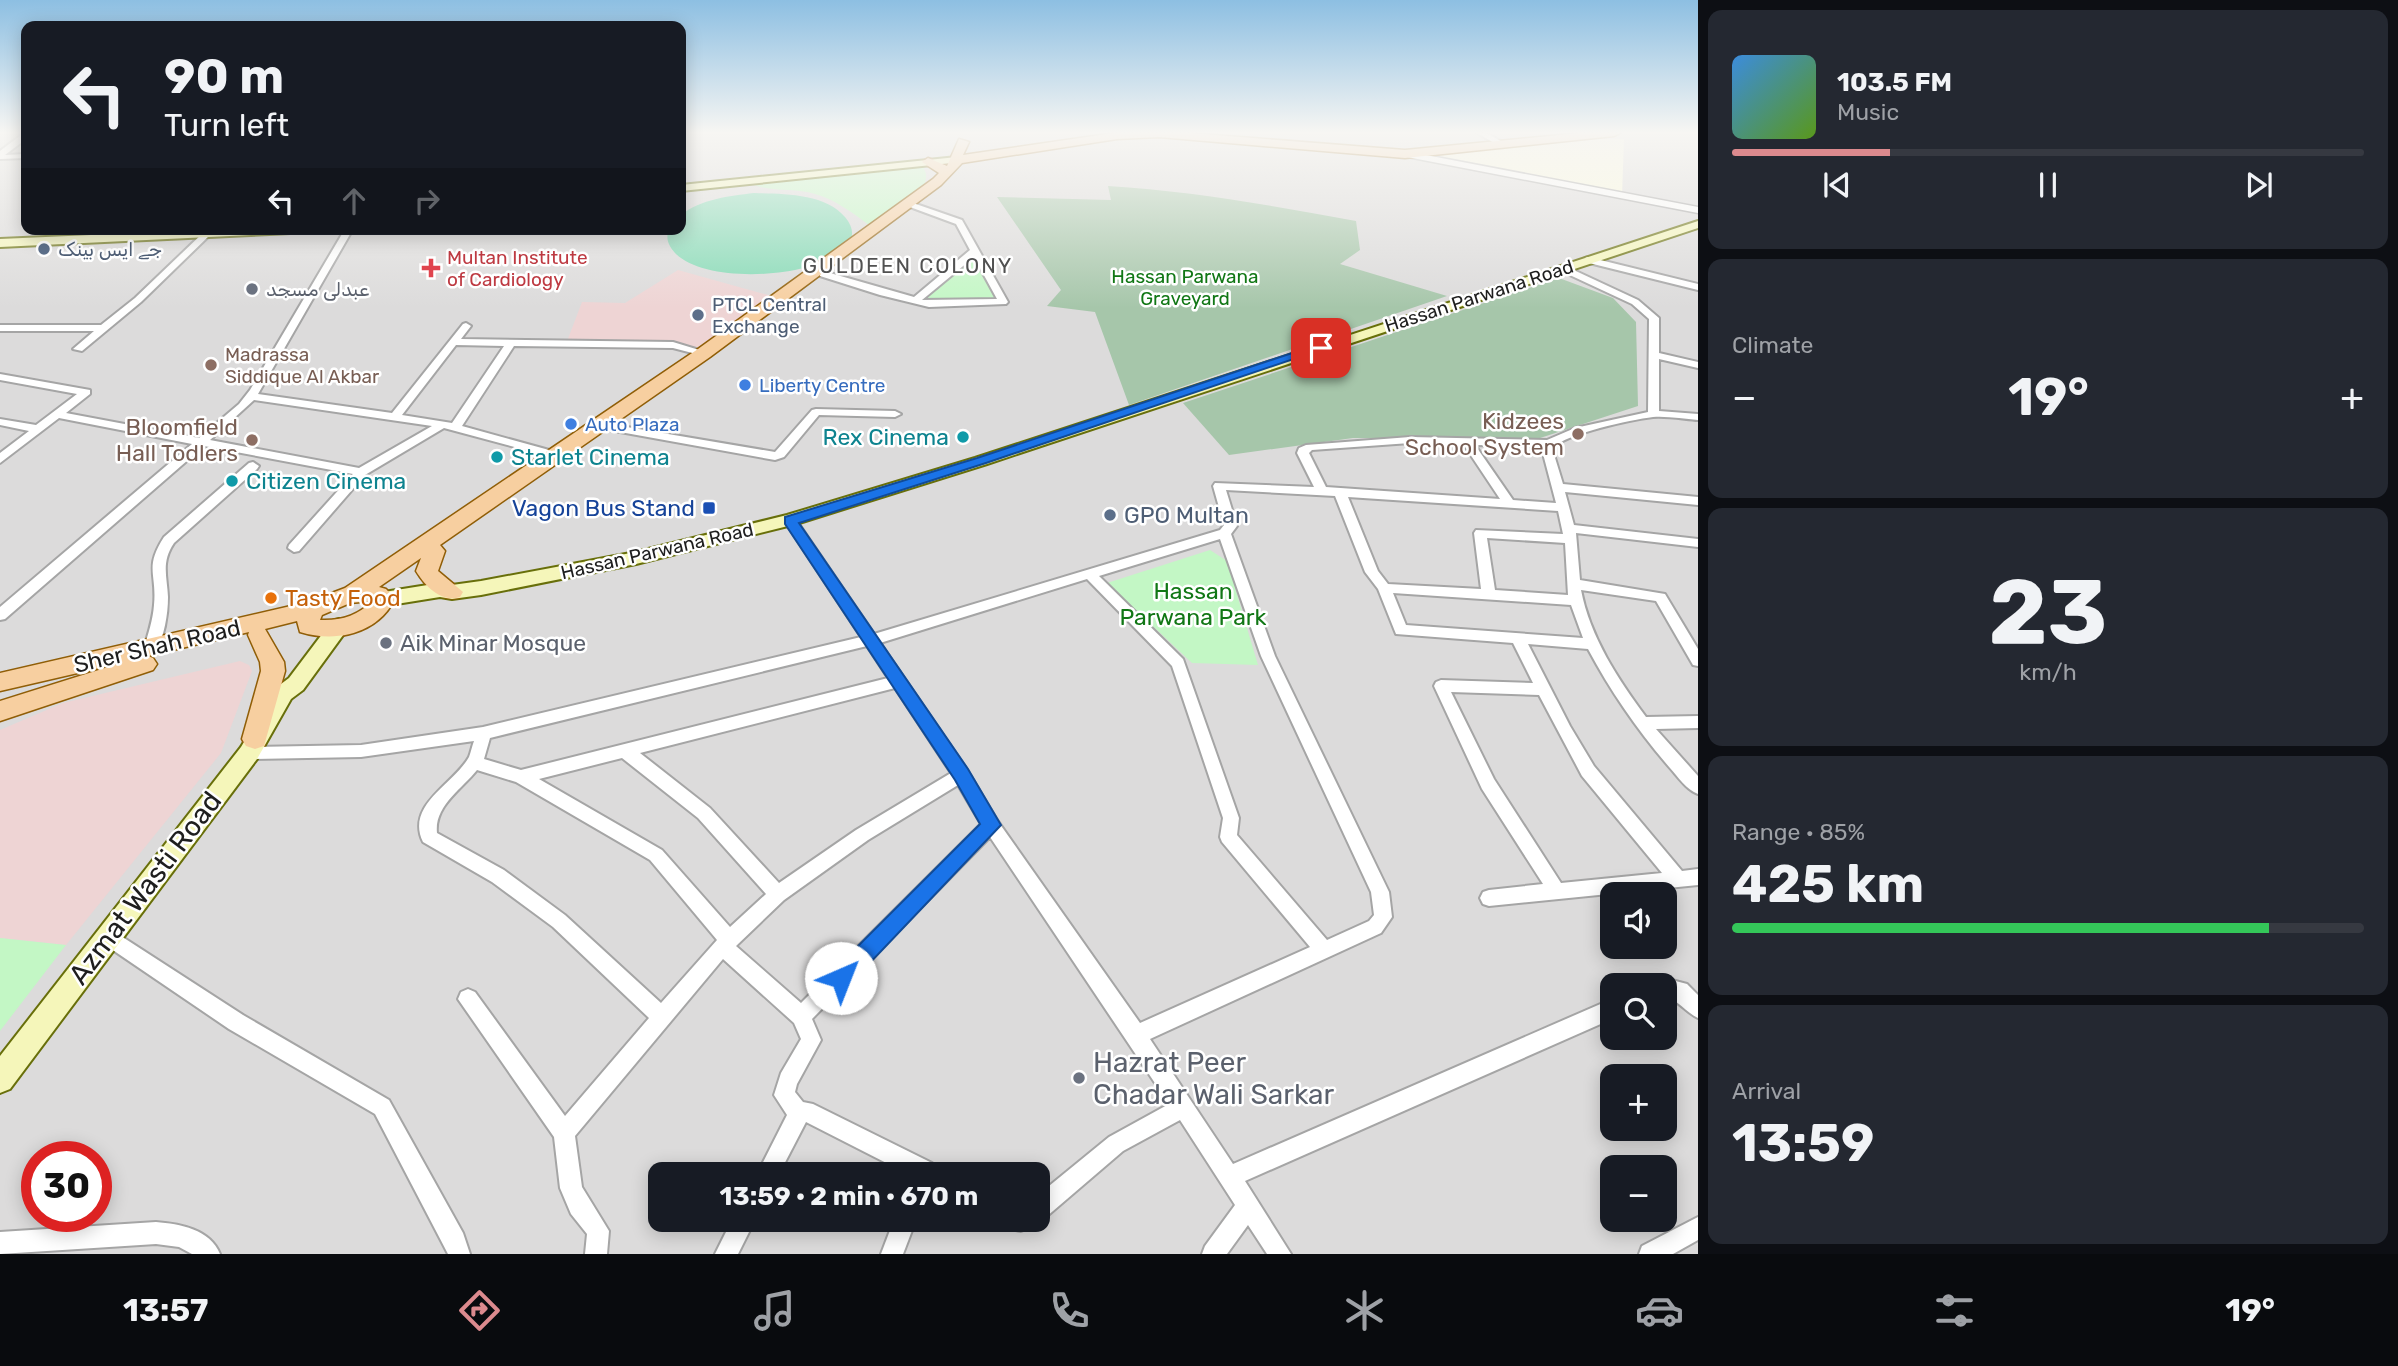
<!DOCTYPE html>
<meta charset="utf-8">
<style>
:root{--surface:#171b24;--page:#242831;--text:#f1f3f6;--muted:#9ea1a6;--line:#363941;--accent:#dc8a8e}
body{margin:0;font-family:Rubik,"Noto Naskh Arabic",sans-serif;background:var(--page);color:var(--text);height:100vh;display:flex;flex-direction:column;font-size:26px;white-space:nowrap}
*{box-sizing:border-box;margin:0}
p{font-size:23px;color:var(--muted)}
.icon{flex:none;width:38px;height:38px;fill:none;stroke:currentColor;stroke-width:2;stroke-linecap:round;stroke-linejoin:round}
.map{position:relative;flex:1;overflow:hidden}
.drawer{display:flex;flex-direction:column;gap:10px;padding:10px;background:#0d0f14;width:700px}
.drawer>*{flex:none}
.banner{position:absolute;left:21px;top:21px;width:665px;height:214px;border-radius:14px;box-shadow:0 4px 18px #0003;background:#171b24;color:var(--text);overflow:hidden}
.controls{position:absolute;left:1600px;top:882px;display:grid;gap:14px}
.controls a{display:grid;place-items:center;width:77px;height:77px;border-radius:14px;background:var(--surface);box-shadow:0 4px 18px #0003;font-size:35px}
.speed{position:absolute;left:21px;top:1141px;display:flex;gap:14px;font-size:35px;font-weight:700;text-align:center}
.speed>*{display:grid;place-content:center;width:91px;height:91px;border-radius:50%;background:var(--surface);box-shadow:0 4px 18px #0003;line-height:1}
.speed .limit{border:10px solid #d22;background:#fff;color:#111}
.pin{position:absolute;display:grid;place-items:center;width:60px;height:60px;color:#fff;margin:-30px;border-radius:14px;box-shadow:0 4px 10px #0006}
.me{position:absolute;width:77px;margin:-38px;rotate:44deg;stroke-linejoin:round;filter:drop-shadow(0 0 5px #0008)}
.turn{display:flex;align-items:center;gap:24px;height:147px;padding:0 28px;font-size:32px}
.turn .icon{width:91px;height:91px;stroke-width:2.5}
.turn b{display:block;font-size:49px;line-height:60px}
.lanes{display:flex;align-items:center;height:66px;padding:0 28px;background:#0003;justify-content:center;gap:35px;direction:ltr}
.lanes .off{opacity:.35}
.big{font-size:52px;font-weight:700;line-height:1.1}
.drawer .tile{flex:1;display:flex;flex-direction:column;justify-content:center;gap:10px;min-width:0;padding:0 24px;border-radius:14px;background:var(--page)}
.drawer .dial{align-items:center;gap:0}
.dial b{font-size:91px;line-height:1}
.song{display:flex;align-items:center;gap:21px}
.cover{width:84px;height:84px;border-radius:10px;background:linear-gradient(135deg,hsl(210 70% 55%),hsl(90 70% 35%))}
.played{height:7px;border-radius:4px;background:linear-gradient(90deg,var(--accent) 25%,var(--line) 25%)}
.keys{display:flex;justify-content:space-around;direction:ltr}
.heat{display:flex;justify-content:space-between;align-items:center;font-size:38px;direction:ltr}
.charge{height:10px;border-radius:5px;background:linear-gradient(90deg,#34c759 85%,var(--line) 0)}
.trip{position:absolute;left:648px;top:1162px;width:402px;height:70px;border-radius:14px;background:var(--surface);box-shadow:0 4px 18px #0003;font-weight:700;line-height:70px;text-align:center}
.dock{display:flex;height:112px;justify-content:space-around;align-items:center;background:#090b0e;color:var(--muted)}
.dock .icon{width:49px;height:49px}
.dock .current{color:var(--accent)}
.dock b{font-size:32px;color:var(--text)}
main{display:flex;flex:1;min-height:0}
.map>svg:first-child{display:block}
</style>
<main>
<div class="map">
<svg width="1698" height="1254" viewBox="0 0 1698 1254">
<rect width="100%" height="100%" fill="#eeebe4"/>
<path fill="#dcdbdb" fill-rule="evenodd" d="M0,133H26V229H681V133H1698V1254H0ZM1612,894H1664V947H1612ZM1612,985H1664V1038H1612ZM1612,1076H1664V1129H1612ZM37,1157H96V1216H37ZM1612,1167H1664V1220H1612ZM660,1174H1038V1220H660Z"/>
<g fill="#eed4d4">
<path d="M678,270L786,300L707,354L673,345L566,344L582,302L625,303Z"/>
<path d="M240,661L249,665L252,671L221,753L66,945L0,938V730L63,703Z"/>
</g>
<path fill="#fdfcde" d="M1600,139H1624L1622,196L1420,156Z"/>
<g fill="#a6c6aa">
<path d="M1108,186C1192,191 1274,206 1356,221L1360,250L1340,264L1447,296L1129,405L1095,312L1047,306L1061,290L997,197L1111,200Z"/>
<path d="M1559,278L1613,298L1636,322L1638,406L1537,439L1353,438L1229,455L1183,403Z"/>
</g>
<g fill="#c3f7c5">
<path d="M910,165H921C942,187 893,212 877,223L869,225C853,213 834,199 815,194C795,188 774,192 754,185Z"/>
<path d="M976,250L1003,300L915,301Z"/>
<path d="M1210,550L1227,561L1258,665L1192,663L1107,583Z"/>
<path d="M0,938L66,945L0,1031Z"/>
</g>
<path fill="#86dab6" d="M754,193C782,194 825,193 845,217C889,270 715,295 675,253C669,246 665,239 669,229H681V215C701,199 729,196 754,193Z"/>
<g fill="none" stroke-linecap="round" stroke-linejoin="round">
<g stroke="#a5a5a5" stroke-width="4">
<g id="minor">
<path d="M1477,133H1486L1508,145L1501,147Z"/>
<path d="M21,135H26V139L5,155L26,154V158L0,159V151Z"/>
<path d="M913,203L962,220L1008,302L1006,304L929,307L880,295L820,276V272L823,271L914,297L970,250L956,224L910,207L909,205ZM974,257L997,299L922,300Z"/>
<path d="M345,229H353L258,394L392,413L463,324L466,323L471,326L461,339L673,342L709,353L704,356L673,348L514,346L462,426L560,453V457H552L444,428L365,475L299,551L294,552L288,548L289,545L353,474L204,446L5,619L0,620V607L192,444L59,418L0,463V453L29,431L0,425V419L36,425L77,394L0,380V374L90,390V394L66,413L199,438L239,404L250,390ZM456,345L504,346L452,423L402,415ZM254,400L432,426L359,468L210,440Z"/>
<path d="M204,232L211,234L141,302L82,351L73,349L94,331H0V325H101L135,298Z"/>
<path d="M1588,257L1698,284V290L1585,262V258Z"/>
<path d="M1559,266H1565L1638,300L1659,318V353L1698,362V368L1659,359V411L1698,414V420C1684,419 1668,416 1653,417C1630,420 1568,433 1552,448L1563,484L1698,497V505L1565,492L1574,525L1698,539V547L1576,533L1580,580L1665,594L1698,649V666L1693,665L1656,601L1581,590C1590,637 1618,679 1646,717L1698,716V728L1656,729L1698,776V794C1687,790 1678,777 1670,768C1638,731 1611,692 1588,649L1528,644L1570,726L1594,766L1682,871L1698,869V885L1489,906L1483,904L1480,898L1483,892L1489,890L1543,884L1482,789L1434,686L1436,682L1441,680L1533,683L1513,643L1396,634L1378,589L1365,572L1335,496L1226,490L1237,526L1231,534L1275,656L1389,892L1392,917L1381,933L1150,1039L1233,1164L1612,999V1019L1245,1181L1291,1254H1267L1248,1225L1227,1254H1202L1205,1246L1235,1205L1180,1120L1123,1151L1046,1217L1038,1220H1037L1038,1195L1109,1137L1169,1104L990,837L812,1019L821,1040L797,1084L795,1092L803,1102L813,1104L932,1163L935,1171L933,1174H908L806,1122L779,1174H757L787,1115L774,1095L781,1073L801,1039L794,1023L723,959L575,1136L582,1187L609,1231L607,1254H585L587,1234L571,1214L560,1188L554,1137L458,999L461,992L468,989L475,992L565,1116L649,1018L553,927L492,882L423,842C405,805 454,784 469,757C471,752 472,746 474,741L361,757L249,759L243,758L241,753L243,748L249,747L361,745L483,727L861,637L784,520L790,516L794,517L874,634L1220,530L1224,525L1213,486L1215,483L1314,487L1297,453L1299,448L1306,445L1410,437L1547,440L1575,428L1648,412L1649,319L1632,304L1559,270ZM1410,443L1464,445L1500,499L1326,487L1309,453L1312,450ZM1475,445L1541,446L1556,503L1513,500ZM1348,497L1558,511L1563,534L1476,530L1474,533L1481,589L1388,584L1378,571ZM1487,538L1565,543L1568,595L1495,590ZM1220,539L1261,656L1371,892L1374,915L1369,921L1327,940L1237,835L1239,818L1183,659L1099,576ZM1087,579L1172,666L1223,818L1220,837L1222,842L1310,947L1140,1023L997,820L967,770L880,643ZM1393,593L1571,605L1583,638L1406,625ZM867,646L888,678L521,770L484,759L490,738ZM895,688L951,773L856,830L779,883L710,808L640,753ZM1451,692L1539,695L1582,776L1662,873L1561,883L1494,779ZM622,758L698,818L766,894L730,927L662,850L539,779ZM477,770L516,782L650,860L717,940L661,1003L565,915L504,870L437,833C434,806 462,789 477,770ZM958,785L981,824L801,1003L736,946L784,900L868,840Z"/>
<path d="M816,409L895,411L901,414L895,417L819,415L784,457L775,460L609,430L603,427L609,424L775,452L812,410Z"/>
<path d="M253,462L259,466L257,469L174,543C161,562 167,576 168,597C168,615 164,636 156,652H146L144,648C148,634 153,620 154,605C157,573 144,568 164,537L249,463Z"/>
<path d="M107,927L243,1015L389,1100L463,1233L470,1254H448L375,1114L229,1029L101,942L98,936L101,930Z"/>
<path d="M1664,978L1687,984L1698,995V1018C1685,1012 1679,1000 1664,996V985H1655L1657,980Z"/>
<path d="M1698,1217V1240L1673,1254H1639L1642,1246Z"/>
<path d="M732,1220H755L738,1254H715Z"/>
<path d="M894,1220H916L903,1254H881Z"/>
<path d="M1001,1220H1032L1029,1228L1021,1231L1004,1228Z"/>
<path d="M156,1222C180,1224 210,1229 220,1254H192L179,1247L156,1244L0,1254V1232Z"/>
</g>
</g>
<g stroke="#a5a5a5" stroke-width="3">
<path id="tertiary" d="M1405,151L1698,207V213L1402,156V152Z"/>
</g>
<g stroke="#686f0a" stroke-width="4">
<g id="secondary">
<path d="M957,157L961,158V162L681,191V185Z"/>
<path d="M1698,221V228L987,464L796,524L636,564L481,595L452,599L440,597L384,606L377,604L375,599L377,594L384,592L440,583L452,585L481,581L636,552L787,515L975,458Z"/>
<path d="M227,229H317L311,232L0,247V239Z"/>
<path d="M339,619L346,621L349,626L346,631L303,690L291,699L257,759L10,1089L0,1093V1056L241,747L277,687L289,678L332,621Z"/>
</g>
</g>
<g stroke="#905e07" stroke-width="3">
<path id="primary" d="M1114,133H1189L1405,150L1580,133H1620L1614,136L1405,158L1159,137L1117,139L962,163L941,185L710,357L440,545L445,551L438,571L463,592L460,597C441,603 425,586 416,571L421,558L379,587L386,589L395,599C377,634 336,643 300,632L297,621L265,629L284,662L285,671L264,746L255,749L246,746L242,739L261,671L260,662L248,635L249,632L148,656L153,658L157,664L153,670L0,721V701L121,663L0,691V673L308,602L345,588L698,349L933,179L939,173L922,162L928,158L947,166L959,139L969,142L963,155ZM372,601C358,616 340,621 320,620L322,615L350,603Z"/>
</g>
<use href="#minor" fill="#fff" fill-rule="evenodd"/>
<use href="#tertiary" fill="#fff" fill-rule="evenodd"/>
<use href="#secondary" fill="#f5f6ba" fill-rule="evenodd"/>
<use href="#primary" fill="#f7cfa0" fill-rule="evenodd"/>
</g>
<linearGradient id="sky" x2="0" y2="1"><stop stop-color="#8dbfe2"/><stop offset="0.43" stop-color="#f7f6f3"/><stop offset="1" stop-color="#f7f6f3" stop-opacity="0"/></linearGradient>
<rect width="1698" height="308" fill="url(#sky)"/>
<path fill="#1a73e8" stroke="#114b97" stroke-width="2" d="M1316,345L1326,348L986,463L799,523L968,769L1001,825L848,986L841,989L833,986L830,978L833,971L980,824L955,780L785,524V517L977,458Z"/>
<g fill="#5c6f8a" stroke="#fff" stroke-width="2.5">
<circle cx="44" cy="249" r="7"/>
<circle cx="698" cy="315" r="7"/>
<circle cx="1110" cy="515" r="7"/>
</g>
<path fill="#e0444e" stroke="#fff" stroke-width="2.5" d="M427.5 257.5h7v7h7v7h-7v7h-7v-7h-7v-7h7z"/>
<g fill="#6b7280" stroke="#fff" stroke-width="2.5">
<circle cx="252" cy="289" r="7"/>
<circle cx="386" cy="643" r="7"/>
<circle cx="1079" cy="1078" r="7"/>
</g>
<g fill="#8d6e63" stroke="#fff" stroke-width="2.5">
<circle cx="211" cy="365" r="7"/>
<circle cx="1578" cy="434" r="7"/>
<circle cx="252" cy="440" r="7"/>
</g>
<g fill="#3f7fe0" stroke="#fff" stroke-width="2.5">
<circle cx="745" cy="385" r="7"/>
<circle cx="571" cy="424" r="7"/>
</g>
<g fill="#0f9aa8" stroke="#fff" stroke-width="2.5">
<circle cx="963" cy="437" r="7"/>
<circle cx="497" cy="457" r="7"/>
<circle cx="232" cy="481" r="7"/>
</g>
<rect fill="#1a4fb4" stroke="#fff" stroke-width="2.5" x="702" y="501" width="14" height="14" rx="3.5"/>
<circle fill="#e8710a" stroke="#fff" stroke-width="2.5" cx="271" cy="598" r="7"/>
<g text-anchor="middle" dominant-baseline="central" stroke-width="5" stroke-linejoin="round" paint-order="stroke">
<g font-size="19" fill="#4e5e75" stroke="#fff" text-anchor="start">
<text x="58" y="249">جے ایس بینک</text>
<text x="712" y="304">PTCL Central<tspan x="712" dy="22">Exchange</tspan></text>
</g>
<g font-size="19" fill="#be3a42" stroke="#fff" text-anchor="start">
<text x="447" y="257">Multan Institute<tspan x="447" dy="22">of Cardiology</tspan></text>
</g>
<g font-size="19" fill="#117715" stroke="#fff">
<text x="1185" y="276">Hassan Parwana<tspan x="1185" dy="22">Graveyard</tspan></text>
</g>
<g font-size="19" fill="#5b616d" stroke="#fff" text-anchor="start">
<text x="266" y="289">عبدلی مسجد</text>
</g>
<g font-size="19" fill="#1e1e1e" stroke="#fff">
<text transform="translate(1479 296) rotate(-18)">Hassan Parwana Road</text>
<text transform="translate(657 551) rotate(-13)">Hassan Parwana Road</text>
</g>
<g font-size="19" fill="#785e54" stroke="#fff" text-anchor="start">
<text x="225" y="354">Madrassa<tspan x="225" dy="22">Siddique Al Akbar</tspan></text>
</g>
<g font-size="19" fill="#366cbe" stroke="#fff" text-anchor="start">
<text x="759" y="385">Liberty Centre</text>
<text x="585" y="424">Auto Plaza</text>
</g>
<g font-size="21" letter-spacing="2" fill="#515151" stroke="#fff">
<text x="908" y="265">GULDEEN COLONY</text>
</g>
<g font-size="23" fill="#785e54" stroke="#fff" text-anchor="end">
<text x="1564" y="421">Kidzees<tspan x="1564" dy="26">School System</tspan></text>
<text x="238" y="427">Bloomfield<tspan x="238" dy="26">Hall Todlers</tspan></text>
</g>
<g font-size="23" fill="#0d838f" stroke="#fff" text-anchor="start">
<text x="949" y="437" text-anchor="end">Rex Cinema</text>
<text x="511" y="457">Starlet Cinema</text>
<text x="246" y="481">Citizen Cinema</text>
</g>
<g font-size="23" fill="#164399" stroke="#fff" text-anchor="end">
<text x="695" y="508">Vagon Bus Stand</text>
</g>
<g font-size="23" fill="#4e5e75" stroke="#fff" text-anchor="start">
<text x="1124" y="515">GPO Multan</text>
</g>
<g font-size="23" fill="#117715" stroke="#fff">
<text x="1193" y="591">Hassan<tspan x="1193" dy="26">Parwana Park</tspan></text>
</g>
<g font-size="23" fill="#c56008" stroke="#fff" text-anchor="start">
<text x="285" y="598">Tasty Food</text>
</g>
<g font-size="23" fill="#5b616d" stroke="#fff" text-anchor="start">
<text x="400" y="643">Aik Minar Mosque</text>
</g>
<g font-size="23" fill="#1e1e1e" stroke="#fff">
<text transform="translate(157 646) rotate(-13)">Sher Shah Road</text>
</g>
<g font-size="28" fill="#1e1e1e" stroke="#fff">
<text transform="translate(145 888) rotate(-53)">Azmat Wasti Road</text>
</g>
<g font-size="28" fill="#5b616d" stroke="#fff" text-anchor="start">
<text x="1093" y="1062">Hazrat Peer<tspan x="1093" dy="32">Chadar Wali Sarkar</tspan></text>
</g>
</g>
</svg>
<div class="controls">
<a><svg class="icon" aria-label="sound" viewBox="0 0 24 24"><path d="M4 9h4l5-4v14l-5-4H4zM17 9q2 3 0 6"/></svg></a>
<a><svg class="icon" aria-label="search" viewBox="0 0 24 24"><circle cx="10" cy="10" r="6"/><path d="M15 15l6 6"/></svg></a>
<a>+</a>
<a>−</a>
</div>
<div class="speed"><div class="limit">30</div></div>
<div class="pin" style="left:1321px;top:348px;background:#d93025"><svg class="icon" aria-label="arrive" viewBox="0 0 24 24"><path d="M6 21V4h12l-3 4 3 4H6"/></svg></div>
<svg class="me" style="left:841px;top:978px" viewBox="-20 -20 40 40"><circle r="19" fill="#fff"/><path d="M0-13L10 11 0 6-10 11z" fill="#1a73e8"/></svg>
<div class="trip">13:59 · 2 min · 670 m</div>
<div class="banner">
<div class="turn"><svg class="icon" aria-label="left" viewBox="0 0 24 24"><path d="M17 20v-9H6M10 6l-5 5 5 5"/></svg><div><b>90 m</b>Turn left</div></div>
<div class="lanes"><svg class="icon" aria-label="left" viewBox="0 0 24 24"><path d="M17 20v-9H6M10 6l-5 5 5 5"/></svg><svg class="icon off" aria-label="ahead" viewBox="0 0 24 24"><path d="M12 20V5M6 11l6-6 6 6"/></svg><svg class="icon off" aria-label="right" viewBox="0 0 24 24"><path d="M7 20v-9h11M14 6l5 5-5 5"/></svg></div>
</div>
</div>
<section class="drawer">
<div class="tile">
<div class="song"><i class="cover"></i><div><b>103.5 FM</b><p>Music</p></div></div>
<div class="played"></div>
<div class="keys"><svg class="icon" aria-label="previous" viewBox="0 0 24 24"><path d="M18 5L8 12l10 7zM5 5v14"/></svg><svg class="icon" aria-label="pause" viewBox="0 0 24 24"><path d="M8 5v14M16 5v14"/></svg><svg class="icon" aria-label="next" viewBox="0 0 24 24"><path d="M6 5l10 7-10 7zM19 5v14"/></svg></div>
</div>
<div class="tile"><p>Climate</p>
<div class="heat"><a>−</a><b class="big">19°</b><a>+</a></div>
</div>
<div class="tile dial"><b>23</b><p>km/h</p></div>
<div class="tile"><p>Range · 85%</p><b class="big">425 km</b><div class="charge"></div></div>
<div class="tile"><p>Arrival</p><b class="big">13:59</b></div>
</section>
</main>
<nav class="dock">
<b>13:57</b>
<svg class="icon current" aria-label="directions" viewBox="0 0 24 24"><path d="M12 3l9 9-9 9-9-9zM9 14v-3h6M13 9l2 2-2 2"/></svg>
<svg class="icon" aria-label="music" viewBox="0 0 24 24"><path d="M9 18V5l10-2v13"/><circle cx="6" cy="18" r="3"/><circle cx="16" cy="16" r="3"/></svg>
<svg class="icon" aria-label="phone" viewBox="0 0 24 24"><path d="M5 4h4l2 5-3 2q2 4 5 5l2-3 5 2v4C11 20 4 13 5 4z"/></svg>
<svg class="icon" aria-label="climate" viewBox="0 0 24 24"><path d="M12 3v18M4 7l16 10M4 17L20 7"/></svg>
<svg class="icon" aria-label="car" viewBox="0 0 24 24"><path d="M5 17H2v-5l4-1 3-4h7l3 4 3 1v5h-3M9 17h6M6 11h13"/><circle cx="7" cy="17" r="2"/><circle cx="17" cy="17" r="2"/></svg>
<svg class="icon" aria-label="filters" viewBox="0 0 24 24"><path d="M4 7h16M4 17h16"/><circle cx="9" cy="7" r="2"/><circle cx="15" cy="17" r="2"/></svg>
<b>19°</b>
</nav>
